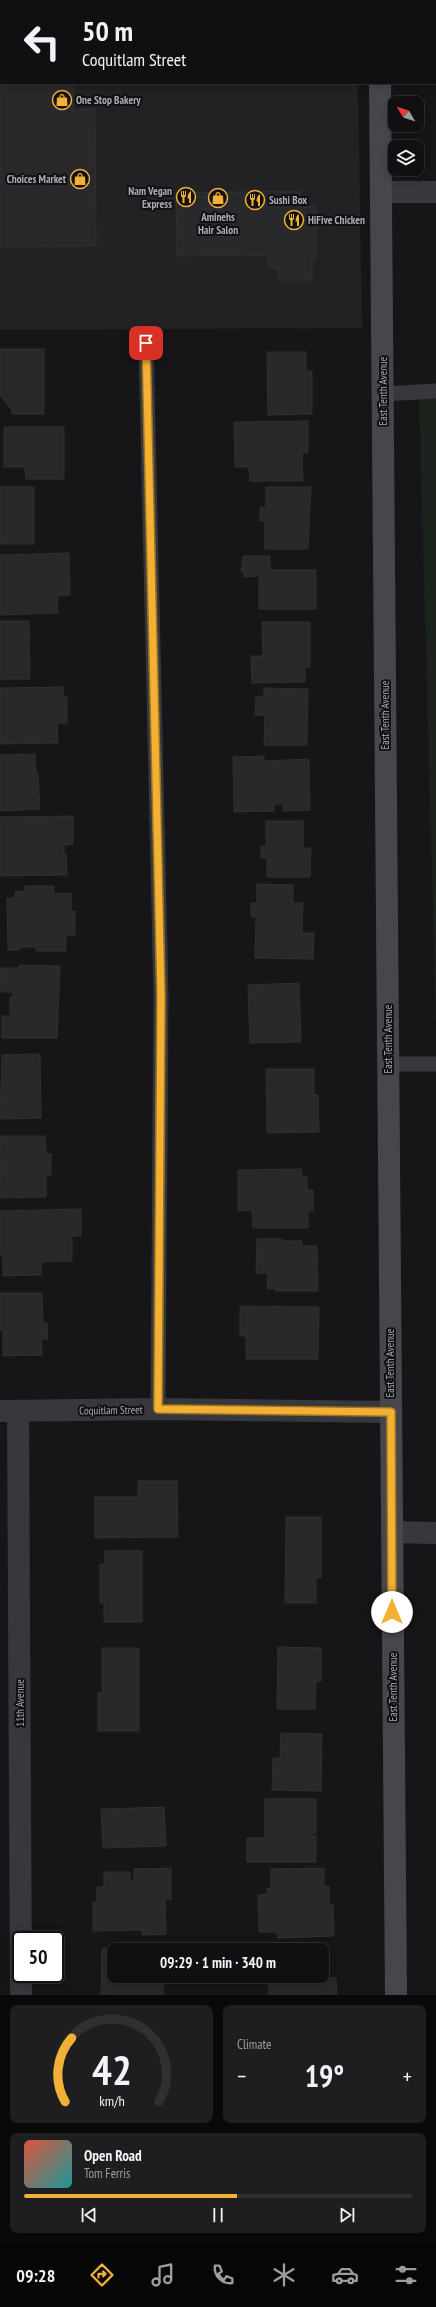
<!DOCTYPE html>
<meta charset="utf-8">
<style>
:root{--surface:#101012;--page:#1e1e20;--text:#f1f3f6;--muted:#9c9d9f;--line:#303032;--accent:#f2b134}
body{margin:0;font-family:"PT Sans Narrow",sans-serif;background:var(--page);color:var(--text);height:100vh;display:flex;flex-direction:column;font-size:15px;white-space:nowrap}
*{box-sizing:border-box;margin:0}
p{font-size:13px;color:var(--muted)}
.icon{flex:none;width:22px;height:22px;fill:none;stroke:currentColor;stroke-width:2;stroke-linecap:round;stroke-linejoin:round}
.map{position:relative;height:1995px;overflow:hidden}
.drawer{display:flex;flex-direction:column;gap:10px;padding:10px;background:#09090a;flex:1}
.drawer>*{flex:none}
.guide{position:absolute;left:0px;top:0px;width:436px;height:84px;box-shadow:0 2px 10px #0003,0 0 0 1px var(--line);background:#101012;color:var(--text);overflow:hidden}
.needle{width:26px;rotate:309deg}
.buttons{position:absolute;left:388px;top:96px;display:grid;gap:8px}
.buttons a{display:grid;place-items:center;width:36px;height:36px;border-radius:8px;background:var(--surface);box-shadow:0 2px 10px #0003,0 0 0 1px var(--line);font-size:20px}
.speed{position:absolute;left:12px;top:1931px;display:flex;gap:8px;font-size:20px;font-weight:700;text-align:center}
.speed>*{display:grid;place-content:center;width:52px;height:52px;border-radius:50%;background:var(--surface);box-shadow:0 2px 10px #0003,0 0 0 1px var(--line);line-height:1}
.speed .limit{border:2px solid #111;border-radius:6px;background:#fff;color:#111}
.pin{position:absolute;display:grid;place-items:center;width:34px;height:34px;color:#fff;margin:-17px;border-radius:8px;box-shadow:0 2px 6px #0006}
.me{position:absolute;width:44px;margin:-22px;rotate:0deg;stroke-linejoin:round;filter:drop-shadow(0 0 3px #0008)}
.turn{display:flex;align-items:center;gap:14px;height:84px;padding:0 16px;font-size:18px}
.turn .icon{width:52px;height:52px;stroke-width:2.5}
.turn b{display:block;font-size:28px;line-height:34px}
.big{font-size:30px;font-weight:600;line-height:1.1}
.drawer .widget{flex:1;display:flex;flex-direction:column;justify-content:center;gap:6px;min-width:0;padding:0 14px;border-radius:8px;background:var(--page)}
.drawer .dial{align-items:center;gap:0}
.dial svg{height:104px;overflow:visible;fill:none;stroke:var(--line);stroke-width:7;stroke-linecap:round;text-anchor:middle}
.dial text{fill:var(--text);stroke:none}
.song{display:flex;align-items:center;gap:12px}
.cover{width:48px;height:48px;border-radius:6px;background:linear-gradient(135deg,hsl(10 70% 55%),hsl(180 70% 35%))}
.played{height:4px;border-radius:2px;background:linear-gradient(90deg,var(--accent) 55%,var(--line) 55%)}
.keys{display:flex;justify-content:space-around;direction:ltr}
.heat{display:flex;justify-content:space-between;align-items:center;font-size:22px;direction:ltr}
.drawer .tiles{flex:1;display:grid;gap:10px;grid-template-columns:1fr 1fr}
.widget:last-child{grid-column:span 2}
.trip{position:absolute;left:107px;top:1943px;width:222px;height:40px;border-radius:8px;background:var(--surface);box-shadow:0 2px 10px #0003,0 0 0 1px var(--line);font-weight:600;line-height:40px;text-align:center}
.tabs{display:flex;height:64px;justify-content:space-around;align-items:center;background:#060607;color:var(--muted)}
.tabs .icon{width:28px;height:28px}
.tabs .on{color:var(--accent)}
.tabs b{font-size:18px;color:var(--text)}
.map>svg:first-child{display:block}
</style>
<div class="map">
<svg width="436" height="1995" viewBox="0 0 436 1995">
<rect width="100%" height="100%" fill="#161618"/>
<path fill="#222225" d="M0,0H356L1,1V83H358L362,328L0,330Z"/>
<path fill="#1c231d" d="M419,392H436V1024Z"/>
<g fill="#29292c" stroke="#303034">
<path d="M0,0H72L1,1V83H73V110L95,109L96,246L0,247Z"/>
<path d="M300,191V207H316V259H312V280H279V268H268V255L177,256L176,193Z"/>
<path d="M0,349H44V414H12V410L0,395Z"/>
<path d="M267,352H306V371H312V414L268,415Z"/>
<path d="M308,421V453H302L303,481H250L249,467H235L234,422Z"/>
<path d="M4,427H64V479H26L25,467H4Z"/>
<rect x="0" y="487" width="34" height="57"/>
<path d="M266,487H311L308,549H265V521H260V507H266Z"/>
<path d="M69,553L70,595L57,596L58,613L0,615V555Z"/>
<path d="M243,556H270V570H316V609H259V576L244,577V571H241Z"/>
<path d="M0,621H29L30,679H0Z"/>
<path d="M262,622H310V667H305V682L252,683L251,656H263Z"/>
<path d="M63,687V697H67V723H57L58,743L0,744V688Z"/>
<path d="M264,688L308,689L307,745H264L265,716L255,715L256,697H264Z"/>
<path d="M35,754L36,774H38L40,809L0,811V755Z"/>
<path d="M264,756V761L309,759L310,810L283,811V804H274V811L234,812L233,757Z"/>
<path d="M73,816V844L64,845V855L66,854L67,875L0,876V817Z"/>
<path d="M266,821H303V848H311L310,877H267V858H261V846H266Z"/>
<path d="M257,884L293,885V903H303L302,933H314L313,959L255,958L256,917H251V903H257Z"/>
<path d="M25,886H54V894L71,893V911H75V935H66V951H36V947H20V950H8L7,898H15V892L25,891Z"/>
<path d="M19,965L60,966L57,1038H2V1016H10V997H13V992H1L0,968H19Z"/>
<path d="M299,983L301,1042L250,1043L248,985Z"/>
<path d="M40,1054L41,1118L0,1119L2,1055Z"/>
<path d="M266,1069H314V1095H318L319,1132L267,1133Z"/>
<path d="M0,1136H45L46,1154H51V1175H46V1197L1,1198Z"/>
<path d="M302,1169V1177H307V1190H313V1211H308V1228H253L252,1210L238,1211V1170Z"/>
<path d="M81,1209V1236H72V1261L41,1262V1275L3,1276V1256H1L0,1246V1211Z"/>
<path d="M257,1239H282V1241H302V1246H317L318,1291H275V1288L267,1289L268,1273H256Z"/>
<path d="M0,1293H42L43,1323H47L48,1339H41L42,1355L3,1356V1330H0Z"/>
<path d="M240,1306L319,1307L318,1359H246V1336H240Z"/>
<path d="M138,1481H177L178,1537L95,1538V1497H138Z"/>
<path d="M286,1517H321V1578H316V1603H285Z"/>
<path d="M105,1551H142V1622H104V1602L100,1603V1564H105Z"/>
<path d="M278,1647L321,1648V1681H316L315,1709H277Z"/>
<path d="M102,1648H139V1731H98V1692L102,1693Z"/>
<path d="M281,1733L322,1734L321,1791L272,1790L273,1758H280Z"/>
<path d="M265,1799H316V1833H312V1836H316V1862H247V1838H265Z"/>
<path d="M164,1807L166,1846L103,1848L101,1809Z"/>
<path d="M171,1868V1900L165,1899L166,1934L142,1935V1930L93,1931V1902H97V1887H104V1872H130V1881H134V1869Z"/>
<path d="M324,1868V1886H329V1904H333L334,1936L278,1938L277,1932H259L258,1895L267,1894V1888H271V1869Z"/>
<path d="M102,1948H131V1950H114V1976H163V1995H101Z"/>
<path d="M329,1949V1971H322V1950H268Z"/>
<path d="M269,1976L336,1978L337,1995H269Z"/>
</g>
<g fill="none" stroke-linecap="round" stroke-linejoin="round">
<g stroke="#37383d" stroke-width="15">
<path d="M146,343L161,996L158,1409"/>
<path d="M383,394L436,391"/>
<path d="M388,1064H436"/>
</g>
<g stroke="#37383d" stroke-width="22">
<path d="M381,192H436"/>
<path d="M0,1411L158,1409L391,1412"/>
<path d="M18,1411L21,1995"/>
<path d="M392,1532L436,1533"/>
</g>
<g stroke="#45474d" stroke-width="22">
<path d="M379,0V1"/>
<path d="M380,83L396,1995"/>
</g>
</g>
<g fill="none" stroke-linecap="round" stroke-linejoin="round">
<g stroke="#9d7322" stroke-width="10">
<path id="route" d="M146,343L161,996L158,1409L391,1412L392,1612"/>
</g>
<use href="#route" stroke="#f2b134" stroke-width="7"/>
</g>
<defs>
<g id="shop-ring" transform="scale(1)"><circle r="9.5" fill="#111113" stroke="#f2b134" stroke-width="1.5"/><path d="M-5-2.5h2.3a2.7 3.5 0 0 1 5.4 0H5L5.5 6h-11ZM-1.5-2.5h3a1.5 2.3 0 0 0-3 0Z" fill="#f2b134"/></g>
<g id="restaurant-ring" transform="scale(1)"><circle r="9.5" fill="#111113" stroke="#f2b134" stroke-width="1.5"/><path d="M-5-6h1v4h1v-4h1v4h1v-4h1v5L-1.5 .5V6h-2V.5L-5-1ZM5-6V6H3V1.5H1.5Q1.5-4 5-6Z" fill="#f2b134"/></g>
</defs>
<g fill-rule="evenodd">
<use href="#shop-ring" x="62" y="100"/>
<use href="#shop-ring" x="80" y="179"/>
<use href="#restaurant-ring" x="186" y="197"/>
<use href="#shop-ring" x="218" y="198"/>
<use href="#restaurant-ring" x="255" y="200"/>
<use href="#restaurant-ring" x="294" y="220"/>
</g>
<g text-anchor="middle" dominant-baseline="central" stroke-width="4" stroke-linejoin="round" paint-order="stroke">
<g font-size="11" font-weight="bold" fill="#a8adb8" stroke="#111113" text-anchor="start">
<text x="76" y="100">One Stop Bakery</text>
<text x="66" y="179" text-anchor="end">Choices Market</text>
<text x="172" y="191" text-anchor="end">Nam Vegan<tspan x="172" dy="13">Express</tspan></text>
<text x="269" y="200">Sushi Box</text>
<text x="218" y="217" text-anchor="middle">Aminehs<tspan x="218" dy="13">Hair Salon</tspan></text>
<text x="308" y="220">HiFive Chicken</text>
</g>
<g font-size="11" fill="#a8adb8" stroke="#111113">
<text transform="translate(383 391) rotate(-90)">East Tenth Avenue</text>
<text transform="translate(385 715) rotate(-90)">East Tenth Avenue</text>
<text transform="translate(388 1039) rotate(-90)">East Tenth Avenue</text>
<text transform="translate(390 1363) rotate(-90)">East Tenth Avenue</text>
<text transform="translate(111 1410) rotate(-1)">Coquitlam Street</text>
<text transform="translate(393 1687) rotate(-90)">East Tenth Avenue</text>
<text transform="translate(20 1703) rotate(-90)">11th Avenue</text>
</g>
</g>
</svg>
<div class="buttons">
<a><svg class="needle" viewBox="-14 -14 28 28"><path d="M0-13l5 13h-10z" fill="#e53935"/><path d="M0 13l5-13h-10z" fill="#9c9d9f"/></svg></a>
<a><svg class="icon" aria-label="layers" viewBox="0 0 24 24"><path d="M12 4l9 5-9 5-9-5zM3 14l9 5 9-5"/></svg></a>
</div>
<div class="speed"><div class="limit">50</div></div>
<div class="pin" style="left:146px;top:343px;background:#d93025"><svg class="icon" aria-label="arrive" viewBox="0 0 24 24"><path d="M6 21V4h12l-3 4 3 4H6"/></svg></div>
<svg class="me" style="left:392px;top:1612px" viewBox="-20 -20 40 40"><circle r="19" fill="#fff"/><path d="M0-13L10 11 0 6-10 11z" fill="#f2b134"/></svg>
<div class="trip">09:29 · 1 min · 340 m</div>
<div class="guide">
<div class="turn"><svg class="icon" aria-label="left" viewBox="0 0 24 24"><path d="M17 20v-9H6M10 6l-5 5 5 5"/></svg><div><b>50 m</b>Coquitlam Street</div></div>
</div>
</div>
<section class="drawer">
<div class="tiles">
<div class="widget dial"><svg viewBox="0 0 100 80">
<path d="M14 69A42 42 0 1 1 86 69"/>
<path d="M14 69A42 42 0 0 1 19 20" stroke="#f2b134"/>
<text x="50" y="56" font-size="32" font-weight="700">42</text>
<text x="50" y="72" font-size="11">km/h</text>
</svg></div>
<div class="widget"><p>Climate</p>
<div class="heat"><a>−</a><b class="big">19°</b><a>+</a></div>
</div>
<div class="widget">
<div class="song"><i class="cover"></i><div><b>Open Road</b><p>Tom Ferris</p></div></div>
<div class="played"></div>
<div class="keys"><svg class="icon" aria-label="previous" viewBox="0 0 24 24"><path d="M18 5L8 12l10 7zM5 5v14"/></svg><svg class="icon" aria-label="pause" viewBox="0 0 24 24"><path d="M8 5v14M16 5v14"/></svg><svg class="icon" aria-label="next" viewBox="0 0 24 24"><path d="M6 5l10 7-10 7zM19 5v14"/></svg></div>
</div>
</div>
</section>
<nav class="tabs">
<b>09:28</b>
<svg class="icon on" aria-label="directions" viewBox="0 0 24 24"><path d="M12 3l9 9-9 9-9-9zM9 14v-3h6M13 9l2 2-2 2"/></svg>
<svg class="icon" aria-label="music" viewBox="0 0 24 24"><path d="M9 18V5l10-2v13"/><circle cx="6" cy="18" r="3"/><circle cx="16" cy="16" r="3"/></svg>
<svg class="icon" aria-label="phone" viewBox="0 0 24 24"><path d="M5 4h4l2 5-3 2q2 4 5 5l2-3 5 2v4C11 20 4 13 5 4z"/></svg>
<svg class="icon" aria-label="climate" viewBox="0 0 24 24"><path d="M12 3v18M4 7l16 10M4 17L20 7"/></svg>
<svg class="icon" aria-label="car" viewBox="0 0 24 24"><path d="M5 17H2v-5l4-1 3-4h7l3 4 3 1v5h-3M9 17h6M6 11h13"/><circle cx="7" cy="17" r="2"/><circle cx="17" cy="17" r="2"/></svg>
<svg class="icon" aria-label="filters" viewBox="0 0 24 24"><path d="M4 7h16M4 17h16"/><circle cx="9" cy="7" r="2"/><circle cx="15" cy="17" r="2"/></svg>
</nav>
